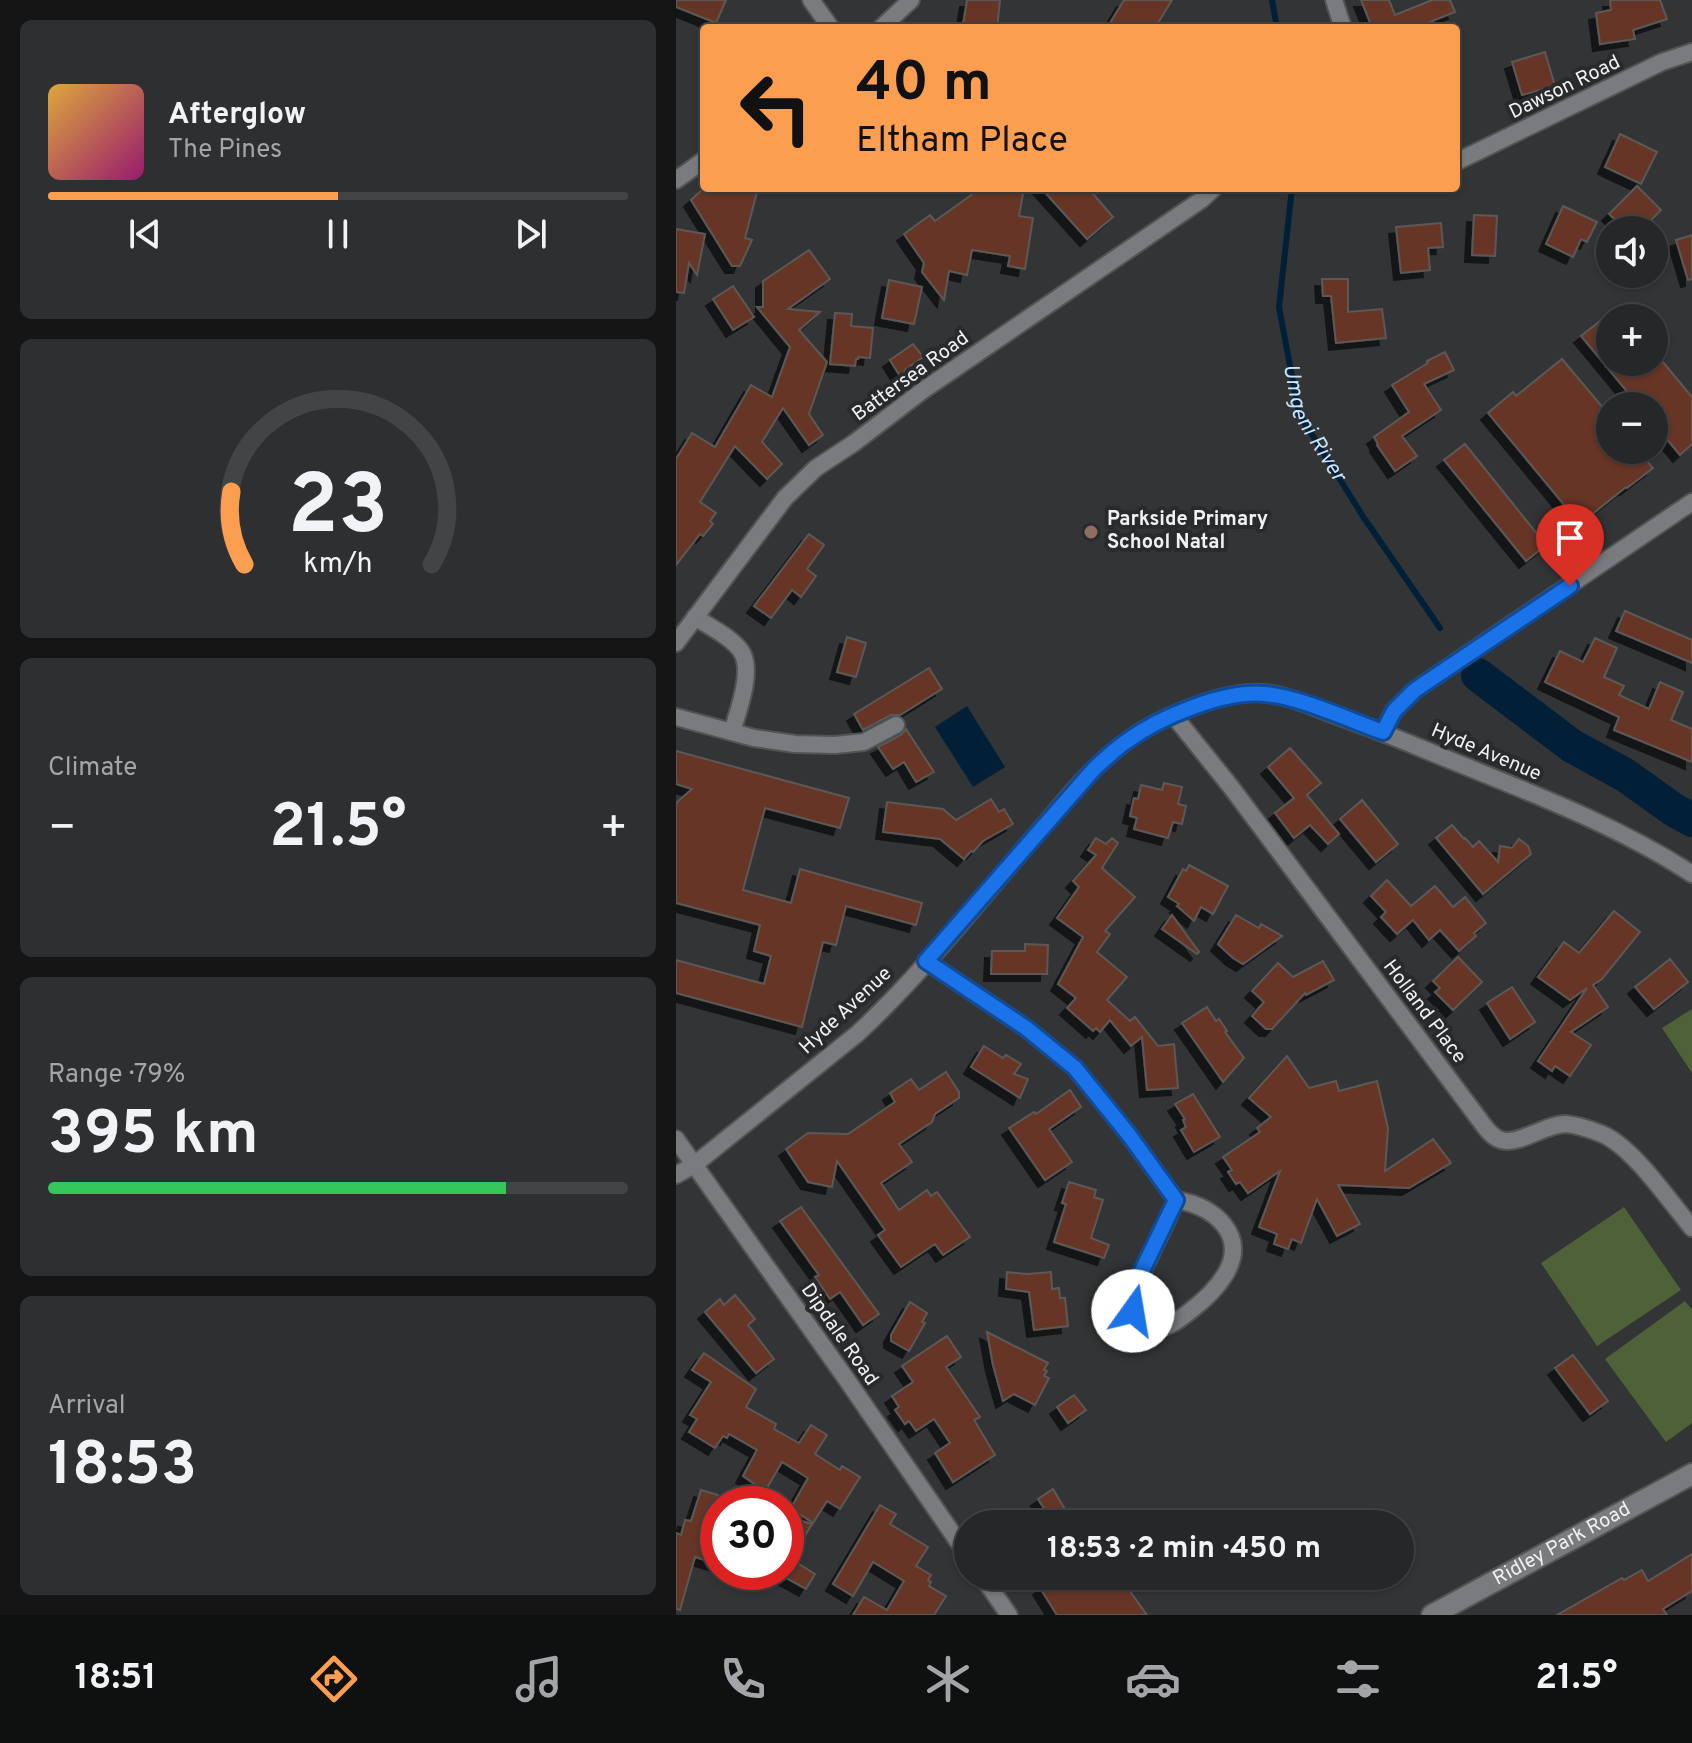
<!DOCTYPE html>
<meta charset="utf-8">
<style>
:root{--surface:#262728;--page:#2e2f30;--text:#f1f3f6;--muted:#a4a5a8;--line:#424445;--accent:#fb9e50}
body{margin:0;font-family:Overpass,sans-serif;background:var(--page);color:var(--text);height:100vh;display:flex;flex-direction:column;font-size:30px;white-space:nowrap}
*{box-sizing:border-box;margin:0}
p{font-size:26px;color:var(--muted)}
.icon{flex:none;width:44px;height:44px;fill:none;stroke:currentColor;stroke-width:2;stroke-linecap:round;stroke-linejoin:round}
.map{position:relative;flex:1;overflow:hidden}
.sheet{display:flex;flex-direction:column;gap:20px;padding:20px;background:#151516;width:676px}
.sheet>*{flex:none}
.hud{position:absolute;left:24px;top:24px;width:760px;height:168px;border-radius:8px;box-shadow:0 2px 6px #0004,0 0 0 2px var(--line);background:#fb9e50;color:#111;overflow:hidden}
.buttons{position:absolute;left:920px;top:216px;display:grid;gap:16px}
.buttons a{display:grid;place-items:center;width:72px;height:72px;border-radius:50%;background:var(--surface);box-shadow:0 2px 6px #0004,0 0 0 2px var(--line);font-size:40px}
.speed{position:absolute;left:24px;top:1486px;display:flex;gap:16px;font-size:40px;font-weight:700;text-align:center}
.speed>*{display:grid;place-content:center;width:104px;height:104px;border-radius:50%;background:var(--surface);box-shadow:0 2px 6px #0004,0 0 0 2px var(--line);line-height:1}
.speed .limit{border:12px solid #d22;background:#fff;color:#111}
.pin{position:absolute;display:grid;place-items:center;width:68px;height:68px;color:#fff;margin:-82px -34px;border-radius:50% 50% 50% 0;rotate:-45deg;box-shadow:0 0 8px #0007}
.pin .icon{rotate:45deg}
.me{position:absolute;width:88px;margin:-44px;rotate:13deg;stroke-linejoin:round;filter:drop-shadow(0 0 6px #0008)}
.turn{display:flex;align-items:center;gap:28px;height:168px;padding:0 24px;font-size:36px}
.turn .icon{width:104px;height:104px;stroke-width:2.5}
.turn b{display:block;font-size:56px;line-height:68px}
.big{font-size:60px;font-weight:700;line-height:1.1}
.sheet .tile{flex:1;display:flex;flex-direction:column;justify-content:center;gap:12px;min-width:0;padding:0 28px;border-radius:12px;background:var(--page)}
.sheet .dial{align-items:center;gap:0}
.dial svg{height:208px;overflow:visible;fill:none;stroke:var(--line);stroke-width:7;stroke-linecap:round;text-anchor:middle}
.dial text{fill:var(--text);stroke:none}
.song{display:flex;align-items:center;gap:24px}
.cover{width:96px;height:96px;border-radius:12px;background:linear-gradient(135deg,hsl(40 70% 55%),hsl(320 70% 35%))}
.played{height:8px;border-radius:4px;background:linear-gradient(90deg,var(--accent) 50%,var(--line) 50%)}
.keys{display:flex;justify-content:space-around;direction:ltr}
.heat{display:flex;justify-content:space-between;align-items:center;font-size:44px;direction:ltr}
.charge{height:12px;border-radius:6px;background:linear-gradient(90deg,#34c759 79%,var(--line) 0)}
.trip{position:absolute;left:278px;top:1510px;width:460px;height:80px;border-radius:40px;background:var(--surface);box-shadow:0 2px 6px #0004,0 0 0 2px var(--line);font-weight:700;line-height:80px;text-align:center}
.dock{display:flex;height:128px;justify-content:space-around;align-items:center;background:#0f1010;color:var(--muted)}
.dock .icon{width:56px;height:56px}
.dock .selected{color:var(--accent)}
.dock b{font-size:36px;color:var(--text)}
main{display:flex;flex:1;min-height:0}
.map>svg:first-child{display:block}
</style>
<main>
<section class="sheet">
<div class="tile">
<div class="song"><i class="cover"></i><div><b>Afterglow</b><p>The Pines</p></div></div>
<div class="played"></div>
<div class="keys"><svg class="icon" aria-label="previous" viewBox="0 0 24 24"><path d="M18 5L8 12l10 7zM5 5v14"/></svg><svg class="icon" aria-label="pause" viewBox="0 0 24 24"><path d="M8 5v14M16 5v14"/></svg><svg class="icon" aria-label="next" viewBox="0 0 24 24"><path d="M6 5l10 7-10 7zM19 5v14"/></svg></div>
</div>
<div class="tile dial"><svg viewBox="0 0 100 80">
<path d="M14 69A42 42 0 1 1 86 69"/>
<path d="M14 69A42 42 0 0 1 9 41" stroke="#fb9e50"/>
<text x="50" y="56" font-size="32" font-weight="700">23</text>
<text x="50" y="72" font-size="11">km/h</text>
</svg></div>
<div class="tile"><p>Climate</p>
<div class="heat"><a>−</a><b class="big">21.5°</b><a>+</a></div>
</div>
<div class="tile"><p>Range · 79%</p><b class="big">395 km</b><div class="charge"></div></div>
<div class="tile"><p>Arrival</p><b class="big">18:53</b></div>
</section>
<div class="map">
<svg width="1016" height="1615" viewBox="0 0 1016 1615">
<defs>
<filter id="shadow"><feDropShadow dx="-7" dy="7" stdDeviation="0" flood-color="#0009"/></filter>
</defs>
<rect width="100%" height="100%" fill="#333436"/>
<g fill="#4f6137">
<path d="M1016,1009V1073L986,1028Z"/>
<path d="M948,1207L1005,1290L921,1346L865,1263Z"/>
<path d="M1009,1301L1016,1310V1423L990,1442L929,1359Z"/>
</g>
<path fill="#012038" d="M291,706L329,767L297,787L259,727Z"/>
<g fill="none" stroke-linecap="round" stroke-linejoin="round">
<g stroke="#012038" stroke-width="6">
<path d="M596,0L601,28"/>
<path id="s1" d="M616,188L603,307L623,414L688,518L764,628"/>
</g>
<path stroke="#012038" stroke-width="34" d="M802,675L896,746L949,775L998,810L1016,820"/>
</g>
<g fill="#663625" stroke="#5c5857" stroke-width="2" filter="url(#shadow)">
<path d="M0,0H50L40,23L0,7Z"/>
<path d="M291,0H324L321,28H295V26L287,25Z"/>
<path d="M448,0H496L479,28H431Z"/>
<path d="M685,0H713L719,15L756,0H774L779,12L751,23L752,24L744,28H689L695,25Z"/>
<path d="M934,0H984L991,19L957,30L959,39L924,44L920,13L935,10Z"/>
<path d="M869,52L879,86L846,95L836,62Z"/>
<path d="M944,134L981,152L965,184L929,167Z"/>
<path d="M961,186L985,210L965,230H950L933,214Z"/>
<path d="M28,188H82L69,238L76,240L64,266H56L15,200Z"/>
<path d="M305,188H342L347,194L343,216L357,218L349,269L332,266L334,256L296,250L291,275L273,271L268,300L246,272L248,263L228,234L254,215L259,221Z"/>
<path d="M365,188H412L437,217L411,239Z"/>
<path d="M887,206L921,222L911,242L905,239L897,257L870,244Z"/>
<path d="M798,215L821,216L819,256L796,255Z"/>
<path d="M765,223L767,247L752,248L754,270L725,273L720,227Z"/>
<path d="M0,229L29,234L21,275L13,263L8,293L0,292Z"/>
<path d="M1016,235V279L1012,280L1000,240Z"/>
<path d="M133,250L154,279L112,309L144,312L123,330L151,362L133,414L147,435L133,445L107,408L86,442L106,464L91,479L59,446L24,502L40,513L34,521L37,524L27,536L24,534L0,565V459L16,433L39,447L75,385L96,397L114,347L81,307H87V281Z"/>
<path d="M646,279H672V312L706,309L710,338L660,343L655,296H647Z"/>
<path d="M213,280L246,287L238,324L206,318Z"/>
<path d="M57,286L78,317L57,330L37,299Z"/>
<path d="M159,313L176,314L175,326L197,328L194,358L182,357V359H180L179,366L154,364Z"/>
<path d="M934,313V362H987L1016,397V444L1004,455L978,424V406H963L905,336Z"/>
<path d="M237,344L247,357L229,370L227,381L214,360Z"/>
<path d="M769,352L778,370L748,384L765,410L726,436L741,456L719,471L701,445L702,444L698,437L733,412L716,385L752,363L751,361Z"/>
<path d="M886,359L934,416V450H962L977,468L951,488L950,487L904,524L812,413L837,392L840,396Z"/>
<path d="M789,444L870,545L850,561L768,460Z"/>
<path d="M133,534L148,545L131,569L140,576L125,597L116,590L95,618L78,606Z"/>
<path d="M949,611L1016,640V663L940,631Z"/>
<path d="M171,637L190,643L180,677L161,672Z"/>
<path d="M919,638L941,648L928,677L948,686L943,695L973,709L984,682L1007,692L995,720L1016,729V762L938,730L943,717L869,682L884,651L907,662Z"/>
<path d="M253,668L266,689L224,715H215L187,730L178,714Z"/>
<path d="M230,729L258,772L240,782L228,762L217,769L202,747L225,735Z"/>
<path d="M614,748L645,783L631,795L663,834L652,844L634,825L618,838L599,813L618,798L592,767Z"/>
<path d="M0,751L173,798L164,828L89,808L67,890L115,903L124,869L246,903L240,925L170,906L160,945L147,942L126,1027L0,993V960L88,984L95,956L78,951L84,925L0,903V803L16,789L0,784Z"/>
<path d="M488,783L506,787L502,804L510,806L506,824L497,822L492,838L458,829L461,818L454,816L458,798L462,799L465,785L486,790Z"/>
<path d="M315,799L323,812L328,809L337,824L307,841L297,852L295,851L288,859L264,839L207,832L211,802L267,809L280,820Z"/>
<path d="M686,800L722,844L700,862L664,819Z"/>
<path d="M776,825L788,839L789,838L797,847L803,841L822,862L824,846L836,848L843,839L852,846L855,854L807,894L760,838Z"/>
<path d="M420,838L430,844L436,838L442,843L426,868L459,897L429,931L434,934L421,952L451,977L431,1000L454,1021L459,1017L482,1046L498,1044L502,1088L471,1090L466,1037L455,1046L434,1020L424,1032L420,1028L417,1031L391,1008L400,998L382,984L407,937L381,918L403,887L397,881L420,855L412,850Z"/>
<path d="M513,865L552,886L537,914L525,907L518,921L501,906L503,904L492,897L507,869L510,871Z"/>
<path d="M711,880L735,906L759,886L777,907L789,897L810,923L798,933L800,936L783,951L764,930L753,940L737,920L721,934L705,917L710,912L695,896Z"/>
<path d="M938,911L964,932L926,979L917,985L932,1007L895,1032L915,1045L894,1076L879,1066L876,1071L862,1061L911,988L894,1000L862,977L888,942L903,953Z"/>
<path d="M496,915L523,952L521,954L486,929Z"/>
<path d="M560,915L583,928L585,924L606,936L567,964L557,958L542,944Z"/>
<path d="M349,944L372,945L371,974H315L316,951H349Z"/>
<path d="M782,957L806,982L777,1010L759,992L764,988L757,981Z"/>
<path d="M994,959L1012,982L978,1009L959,987Z"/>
<path d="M647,961L658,980L630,995L629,993L596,1029H590L576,1016L588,1002L576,991L602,963L617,977Z"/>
<path d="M836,987L859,1022L834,1039L811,1003Z"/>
<path d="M531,1007L540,1021L543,1019L551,1031L549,1032L568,1058L547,1082L506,1023Z"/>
<path d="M308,1046L327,1058L330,1055L345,1064L338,1074L352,1079L344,1098L295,1067Z"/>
<path d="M611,1056L633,1088L660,1081L663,1091L701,1081L712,1128L709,1171L757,1139L775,1163L733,1188L662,1185L684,1224L661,1236L641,1199L625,1243L616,1239L612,1249L598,1244L601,1234L583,1227L604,1171L572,1193L564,1182L560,1184L552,1172L556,1170L547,1157L584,1132L581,1128L595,1117L573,1098Z"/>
<path d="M270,1072L283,1092V1098L259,1114L256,1122L223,1144L236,1162L205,1183L223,1210L251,1190L255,1196L261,1192L294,1237L267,1255L259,1244L225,1267L202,1235L209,1230L161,1161L156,1187L132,1182L110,1149L132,1133L172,1134L219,1102L214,1093L235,1079L243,1090Z"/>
<path d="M394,1090L405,1107L373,1129L396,1162L369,1180L333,1128L358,1112L360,1114Z"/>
<path d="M517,1094L544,1137L518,1152L505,1130L510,1127L507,1120L509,1119L499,1104Z"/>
<path d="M393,1182L420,1190L418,1197L427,1200L415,1238L433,1245L428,1258L378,1242L390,1204L386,1203Z"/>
<path d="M125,1207L203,1314L187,1325L164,1292L154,1299L139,1277L143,1275L104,1221Z"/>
<path d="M331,1272L351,1274L375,1272L376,1289L383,1288L384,1298H389L392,1326L358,1330L353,1292L330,1289Z"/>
<path d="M59,1295L79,1319L72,1325L98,1359L80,1373L29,1312L44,1299L48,1305Z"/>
<path d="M234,1302L251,1313L246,1322L249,1323L233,1351L215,1341V1335Z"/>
<path d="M311,1332L372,1363L368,1370L371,1371L368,1376L373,1378L359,1405L338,1394L327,1401L317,1365Z"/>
<path d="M271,1336L285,1357L270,1367L304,1417L298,1420L319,1455L277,1482L259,1453L274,1443L258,1419L240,1431L233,1421L229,1424L219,1410L223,1407L216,1396L237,1382L226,1366Z"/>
<path d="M28,1353L80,1389L70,1407L100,1424L98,1429L123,1443L135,1425L151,1435L139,1454L164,1470L166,1466L184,1477L164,1509L151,1501L137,1523L115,1508L132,1478L106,1462L91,1488H84L67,1476L81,1450L53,1434L51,1438L47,1436L39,1448L13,1432L21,1419L14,1415L35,1382L16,1370Z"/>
<path d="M897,1355L932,1401L914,1414L879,1368Z"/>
<path d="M398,1395L410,1410L392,1423L381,1407Z"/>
<path d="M377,1489L393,1516L380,1524H378L362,1499Z"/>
<path d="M25,1490L42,1495V1564L19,1557L4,1610L0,1609V1533L5,1535L9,1520L15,1521Z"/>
<path d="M204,1505L220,1514L214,1524L252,1547L240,1566L255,1575L252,1580L255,1582L253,1586L270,1596L258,1615H177L188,1597L211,1610L228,1581L197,1562L177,1596L157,1584Z"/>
<path d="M110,1516L136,1524L115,1559L139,1574L130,1589L110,1578Z"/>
<path d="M1016,1554V1591L987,1609L991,1615H881L946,1578L948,1580L966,1570L972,1581Z"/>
<path d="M380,1576H443L471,1615H381L364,1588Z"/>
</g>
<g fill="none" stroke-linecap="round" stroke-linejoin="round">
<g stroke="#525355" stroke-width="20">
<g id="minor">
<path d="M135,0L155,28"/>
<path d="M658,0L667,28"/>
<path d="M205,28L235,0"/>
<path d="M780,162L986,62L1016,52"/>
<path d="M0,180L28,160"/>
<path d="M19,617C34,627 55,637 65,651C78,670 62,711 56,732"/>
<path d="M0,643L109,498L140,468L178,443L246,391L525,200L538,188"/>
<path d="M498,716L555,787L803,1119C809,1127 815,1137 825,1140C842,1146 869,1124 890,1124C902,1125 916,1130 926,1134C957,1147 994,1202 1016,1228"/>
<path d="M0,717L78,738L119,744L159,745L188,742L220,725"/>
<path d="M707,732L718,711L739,690L1016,502"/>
<path d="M250,961L350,1028L399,1068L453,1135L500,1200"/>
<path d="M0,1139L171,1380L292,1556"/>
<path d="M0,1175L18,1165L181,1034C246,974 302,902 359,836C387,804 413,769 447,744C478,719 547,690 587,693C609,695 631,704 651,712C684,724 716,736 747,749C838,787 933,820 1016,874"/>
<path d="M500,1200C519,1203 536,1210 548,1225C574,1258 538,1293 513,1312C506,1317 496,1326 486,1327C469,1327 453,1313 456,1296C459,1284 466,1272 471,1262C481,1241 491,1221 500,1200Z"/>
<path d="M306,1576L333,1615"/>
</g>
</g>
<g stroke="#525355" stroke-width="24">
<g id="tertiary">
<path id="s2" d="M756,1615L1016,1474"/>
</g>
</g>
<use href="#minor" stroke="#7a7b7e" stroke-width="16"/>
<use href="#tertiary" stroke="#7a7b7e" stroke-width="20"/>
</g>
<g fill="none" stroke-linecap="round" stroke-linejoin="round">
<g stroke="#114b97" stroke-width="20">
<path id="route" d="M457,1311L456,1297L463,1277L500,1200L453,1135L399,1068L350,1028L250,961L418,769C429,759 439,749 451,741C484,717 548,690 589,694C624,697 673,720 707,732L718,711L739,690L894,586"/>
</g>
<use href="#route" stroke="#1a73e8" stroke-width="14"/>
</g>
<circle fill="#8d6e63" stroke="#292a2c" stroke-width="3" cx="415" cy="532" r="8"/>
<g text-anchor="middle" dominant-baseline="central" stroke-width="8" stroke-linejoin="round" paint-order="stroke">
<g font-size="20" fill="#f0f1f3" stroke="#292a2c">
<text transform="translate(889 88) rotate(-26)">Dawson Road</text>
<text transform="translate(235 377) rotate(-36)">Battersea Road</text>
<text transform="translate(810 753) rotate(23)">Hyde Avenue</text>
<text transform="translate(170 1011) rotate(-43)">Hyde Avenue</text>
<text transform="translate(748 1012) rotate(53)">Holland Place</text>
<text transform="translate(163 1335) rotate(55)">Dipdale Road</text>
<text stroke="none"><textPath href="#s2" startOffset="148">Ridley Park Road</textPath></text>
</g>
<g font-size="20" font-weight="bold" fill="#f0f1f3" stroke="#292a2c" text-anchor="start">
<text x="431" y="520">Parkside Primary<tspan x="431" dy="23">School Natal</tspan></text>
</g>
<g font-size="22" font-style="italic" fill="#c9e2f9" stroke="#292a2c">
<text stroke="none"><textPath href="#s1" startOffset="242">Umgeni River</textPath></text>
</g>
</g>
</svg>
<div class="buttons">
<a><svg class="icon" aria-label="sound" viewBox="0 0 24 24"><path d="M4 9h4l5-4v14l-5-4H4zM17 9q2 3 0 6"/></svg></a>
<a>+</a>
<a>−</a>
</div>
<div class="speed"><div class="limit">30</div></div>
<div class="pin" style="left:894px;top:586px;background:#d93025"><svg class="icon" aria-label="arrive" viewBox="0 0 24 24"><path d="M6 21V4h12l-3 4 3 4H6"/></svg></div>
<svg class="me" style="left:457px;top:1311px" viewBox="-20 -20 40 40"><circle r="19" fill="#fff"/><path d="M0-13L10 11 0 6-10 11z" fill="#1a73e8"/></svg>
<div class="trip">18:53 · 2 min · 450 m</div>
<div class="hud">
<div class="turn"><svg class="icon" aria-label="left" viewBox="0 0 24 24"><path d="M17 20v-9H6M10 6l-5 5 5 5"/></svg><div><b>40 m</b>Eltham Place</div></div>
</div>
</div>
</main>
<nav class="dock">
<b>18:51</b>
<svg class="icon selected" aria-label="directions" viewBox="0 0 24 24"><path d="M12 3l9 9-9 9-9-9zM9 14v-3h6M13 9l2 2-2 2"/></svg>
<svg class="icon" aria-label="music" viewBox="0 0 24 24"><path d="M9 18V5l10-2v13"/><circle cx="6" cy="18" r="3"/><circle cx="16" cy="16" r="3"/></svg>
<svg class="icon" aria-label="phone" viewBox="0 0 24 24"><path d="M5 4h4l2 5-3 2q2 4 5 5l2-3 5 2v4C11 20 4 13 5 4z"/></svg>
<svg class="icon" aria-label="climate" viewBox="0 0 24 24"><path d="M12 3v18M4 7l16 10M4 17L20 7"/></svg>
<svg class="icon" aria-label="car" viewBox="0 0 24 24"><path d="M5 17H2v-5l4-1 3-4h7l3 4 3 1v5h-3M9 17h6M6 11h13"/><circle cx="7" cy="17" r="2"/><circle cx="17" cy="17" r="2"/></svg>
<svg class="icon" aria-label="filters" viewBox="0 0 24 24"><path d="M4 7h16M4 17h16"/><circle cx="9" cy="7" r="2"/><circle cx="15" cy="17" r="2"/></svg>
<b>21.5°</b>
</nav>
